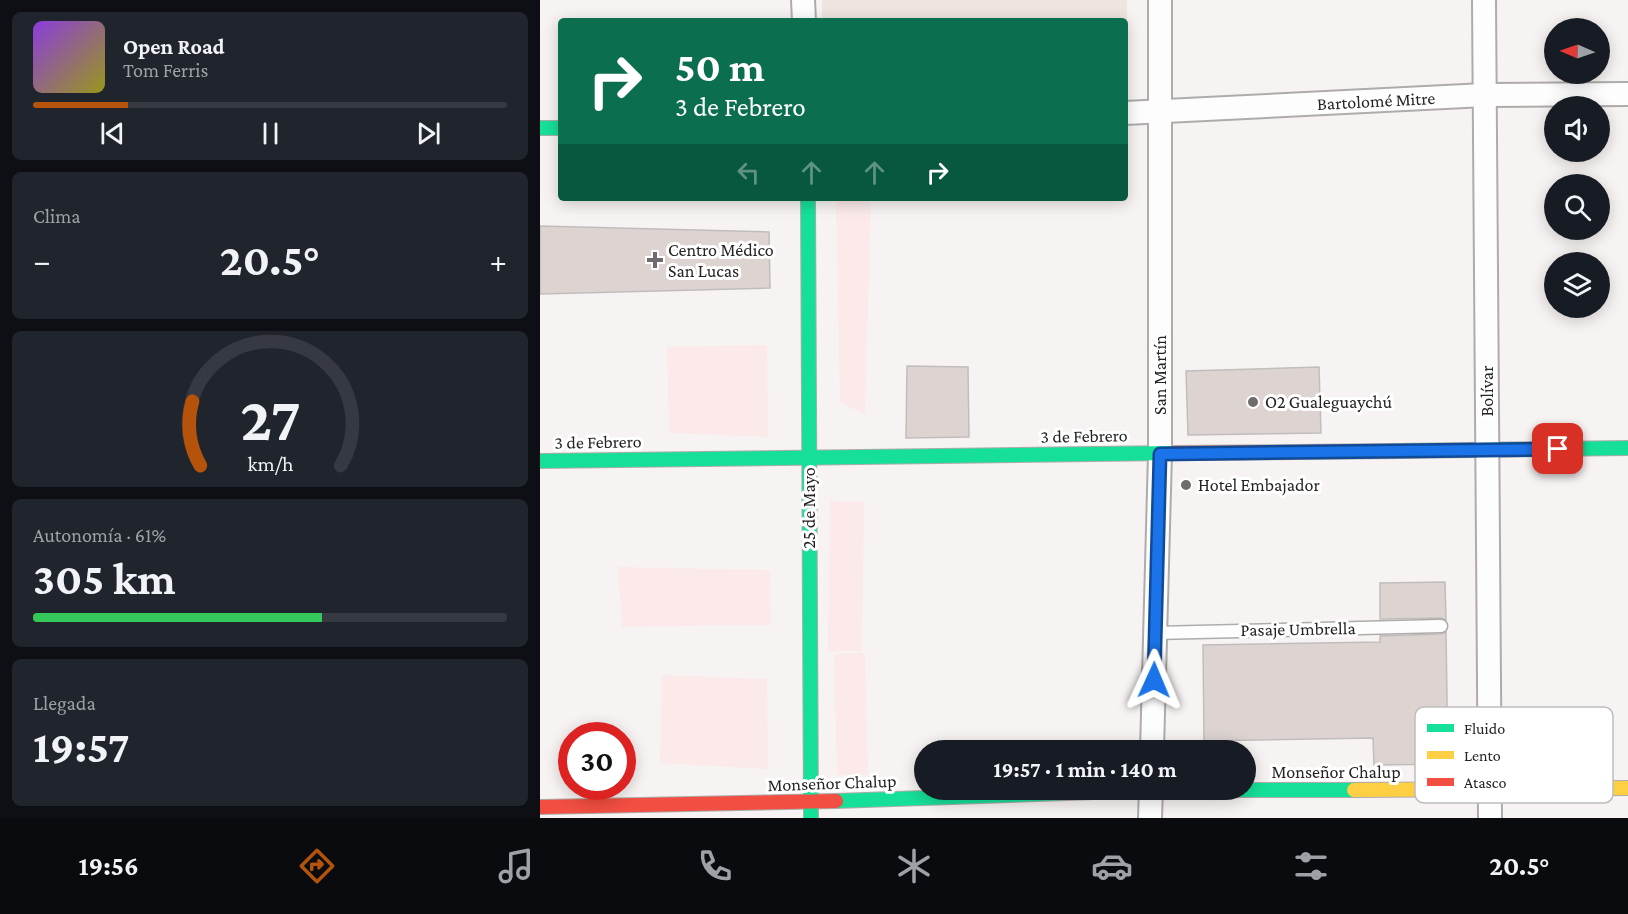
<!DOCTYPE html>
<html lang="es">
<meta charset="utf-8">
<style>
:root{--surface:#171b24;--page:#20242c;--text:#f1f3f6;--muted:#9ea1a6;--line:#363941;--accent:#b45309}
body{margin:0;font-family:"Crimson Pro",serif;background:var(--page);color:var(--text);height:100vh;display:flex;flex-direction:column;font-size:22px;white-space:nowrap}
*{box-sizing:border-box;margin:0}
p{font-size:20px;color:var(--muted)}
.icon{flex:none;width:33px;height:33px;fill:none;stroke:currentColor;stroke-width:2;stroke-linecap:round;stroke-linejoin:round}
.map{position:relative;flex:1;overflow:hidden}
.drawer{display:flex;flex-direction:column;gap:12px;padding:12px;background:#0d0f14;width:540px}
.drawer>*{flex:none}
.hud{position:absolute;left:18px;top:18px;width:570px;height:183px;border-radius:6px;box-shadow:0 3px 15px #0003;background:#0b6e4f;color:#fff;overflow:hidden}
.needle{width:39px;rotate:272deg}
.buttons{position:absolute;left:1004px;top:18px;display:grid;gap:12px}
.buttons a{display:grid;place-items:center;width:66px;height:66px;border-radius:50%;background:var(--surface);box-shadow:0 3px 15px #0003;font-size:30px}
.speed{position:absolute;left:18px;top:722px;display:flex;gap:12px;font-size:30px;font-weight:700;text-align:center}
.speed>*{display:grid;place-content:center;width:78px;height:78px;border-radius:50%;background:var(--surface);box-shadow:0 3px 15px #0003;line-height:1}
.speed .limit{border:9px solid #d22;background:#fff;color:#111}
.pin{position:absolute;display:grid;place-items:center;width:51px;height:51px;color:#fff;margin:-26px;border-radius:12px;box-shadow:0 3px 9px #0006}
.me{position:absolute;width:66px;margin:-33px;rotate:1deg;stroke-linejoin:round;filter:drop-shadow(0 0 4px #0008)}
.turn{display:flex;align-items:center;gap:21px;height:126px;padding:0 18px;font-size:27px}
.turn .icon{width:78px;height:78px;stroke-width:2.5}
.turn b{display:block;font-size:42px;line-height:51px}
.lanes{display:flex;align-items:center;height:57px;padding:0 18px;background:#0003;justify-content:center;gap:30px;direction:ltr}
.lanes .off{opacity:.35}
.big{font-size:45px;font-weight:700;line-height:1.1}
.drawer .widget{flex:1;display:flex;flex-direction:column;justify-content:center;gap:9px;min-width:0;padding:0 21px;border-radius:9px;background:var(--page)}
.drawer .dial{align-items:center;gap:0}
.dial svg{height:156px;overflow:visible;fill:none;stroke:var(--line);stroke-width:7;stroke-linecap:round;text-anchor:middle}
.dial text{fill:var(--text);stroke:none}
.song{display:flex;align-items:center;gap:18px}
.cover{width:72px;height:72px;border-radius:9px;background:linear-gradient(135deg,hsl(270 70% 55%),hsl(60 70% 35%))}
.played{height:6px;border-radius:3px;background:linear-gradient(90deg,var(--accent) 20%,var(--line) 20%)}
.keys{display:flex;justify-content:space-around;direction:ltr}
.heat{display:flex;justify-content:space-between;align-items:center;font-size:33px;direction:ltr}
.charge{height:9px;border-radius:4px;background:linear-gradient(90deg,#34c759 61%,var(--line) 0)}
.trip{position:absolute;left:374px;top:740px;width:342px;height:60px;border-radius:30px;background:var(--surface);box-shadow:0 3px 15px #0003;font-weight:700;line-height:60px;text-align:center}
.tabs{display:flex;height:96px;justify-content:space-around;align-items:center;background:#090b0e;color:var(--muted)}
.tabs .icon{width:42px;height:42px}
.tabs .active{color:var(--accent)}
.tabs b{font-size:27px;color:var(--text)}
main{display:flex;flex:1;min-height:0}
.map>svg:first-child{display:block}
</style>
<main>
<section class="drawer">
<div class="widget">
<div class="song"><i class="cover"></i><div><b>Open Road</b><p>Tom Ferris</p></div></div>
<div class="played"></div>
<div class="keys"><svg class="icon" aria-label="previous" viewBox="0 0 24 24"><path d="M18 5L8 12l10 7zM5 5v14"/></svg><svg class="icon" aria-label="pause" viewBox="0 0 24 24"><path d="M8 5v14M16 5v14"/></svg><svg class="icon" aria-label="next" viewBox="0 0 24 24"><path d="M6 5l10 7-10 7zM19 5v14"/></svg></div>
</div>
<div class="widget"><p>Clima</p>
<div class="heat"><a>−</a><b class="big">20.5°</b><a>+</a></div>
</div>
<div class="widget dial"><svg viewBox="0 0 100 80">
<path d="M14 69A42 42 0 1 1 86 69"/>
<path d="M14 69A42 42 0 0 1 10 36" stroke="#b45309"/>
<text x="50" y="56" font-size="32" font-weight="700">27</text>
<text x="50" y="72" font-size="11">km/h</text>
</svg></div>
<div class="widget"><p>Autonomía · 61%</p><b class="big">305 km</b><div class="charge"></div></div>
<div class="widget"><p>Llegada</p><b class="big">19:57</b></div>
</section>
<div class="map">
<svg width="1088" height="818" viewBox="0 0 1088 818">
<rect width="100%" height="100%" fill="#f7f3f2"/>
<g fill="#fbeae9">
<path d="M296,198H331L325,414L300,403Z"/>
<path d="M227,345L228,437L129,433L127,347Z"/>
<path d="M290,501L324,502L322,651H288Z"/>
<path d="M78,567L230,570L231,625L82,627Z"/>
<path d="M325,653L328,775H297L294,654Z"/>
<path d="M122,675L227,679L228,769L120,763Z"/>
</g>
<path fill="#eee5e1" d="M282,0H587L588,97H585V21H282Z"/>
<g fill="#ddd4d2" stroke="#c0bdbd" stroke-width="1.5">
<path d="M0,226L229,232L230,288L0,294Z"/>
<path d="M367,366L428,367L429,437L366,438Z"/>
<path d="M779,367L781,433L648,435L646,371Z"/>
<path d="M905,582L906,620L901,618L840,619V583Z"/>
<path d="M906,632L908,764L834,765L833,738L664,741L663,645L840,642V636L901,634Z"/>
</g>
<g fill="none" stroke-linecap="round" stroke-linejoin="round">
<g stroke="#aeacaa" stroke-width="15">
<path id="lane" d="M615,633L901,626"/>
</g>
<g stroke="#aeacaa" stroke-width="26">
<g id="street">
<path d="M263,0L264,21"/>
<path d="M944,0L950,818"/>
<path d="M585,113L945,95L1088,94"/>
<path d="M612,750L620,454V0"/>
<path d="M610,818L611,789"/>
</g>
</g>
<g stroke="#aeacaa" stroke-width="16">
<g id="fast">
<path d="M0,128H21"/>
<path d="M268,198L271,818"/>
<path d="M860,451L1088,448"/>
<path d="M0,461L633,453"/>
<path d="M296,801L611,790H814"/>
</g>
</g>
<g stroke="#aeacaa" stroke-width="16">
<path id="slow" d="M814,790L1088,788"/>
</g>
<g stroke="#aeacaa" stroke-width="16">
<g id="jam">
<path d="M633,453L860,451"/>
<path d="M0,807L296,801"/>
</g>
</g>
<use href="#lane" stroke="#fefdfd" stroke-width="12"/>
<use href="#street" stroke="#fefdfd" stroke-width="22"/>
<use href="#fast" stroke="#16e098" stroke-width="14"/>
<use href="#slow" stroke="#ffcf43" stroke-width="14"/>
<use href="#jam" stroke="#f24e42" stroke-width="14"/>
</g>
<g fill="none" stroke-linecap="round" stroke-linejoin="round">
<g stroke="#114b97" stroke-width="15">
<path id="route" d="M614,680L620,454L1018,449"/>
</g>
<use href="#route" stroke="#1a73e8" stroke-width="10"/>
</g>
<g fill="#6f6c6b" stroke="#fff" stroke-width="2">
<path d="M112 251h6v6h6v6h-6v6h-6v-6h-6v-6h6z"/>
<circle cx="713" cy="402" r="6"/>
<circle cx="646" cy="485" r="6"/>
</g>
<g text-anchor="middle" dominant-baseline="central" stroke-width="6" stroke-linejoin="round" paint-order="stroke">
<g font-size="18" fill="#262423" stroke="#fff">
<text transform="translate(836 101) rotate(-3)">Bartolomé Mitre</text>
<text transform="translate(620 375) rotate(-90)">San Martín</text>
<text transform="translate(947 391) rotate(-90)">Bolívar</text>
<text transform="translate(544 436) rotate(-1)">3 de Febrero</text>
<text transform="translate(58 442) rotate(-1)">3 de Febrero</text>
<text transform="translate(269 508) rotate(-90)">25 de Mayo</text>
<text transform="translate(758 629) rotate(-1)">Pasaje Umbrella</text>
<text x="796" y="772">Monseñor Chalup</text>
<text transform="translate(292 783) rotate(-2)">Monseñor Chalup</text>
</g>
<g font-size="18" fill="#262423" stroke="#fff" text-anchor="start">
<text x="128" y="250">Centro Médico<tspan x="128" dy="21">San Lucas</tspan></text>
<text x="725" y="402">O2 Gualeguaychú</text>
<text x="658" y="485">Hotel Embajador</text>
</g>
</g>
<rect x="875" y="707" width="198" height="96" rx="9" fill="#fff" stroke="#bebdbd" stroke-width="1.5"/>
<rect x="887" y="724" width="27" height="8" fill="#16e098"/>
<rect x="887" y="751" width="27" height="8" fill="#ffcf43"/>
<rect x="887" y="778" width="27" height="8" fill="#f24e42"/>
<g font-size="16" fill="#262423">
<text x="924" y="734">Fluido</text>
<text x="924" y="761">Lento</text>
<text x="924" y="788">Atasco</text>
</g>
</svg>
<div class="buttons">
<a><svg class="needle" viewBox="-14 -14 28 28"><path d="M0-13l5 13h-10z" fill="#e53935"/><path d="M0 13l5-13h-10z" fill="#9ea1a6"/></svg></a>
<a><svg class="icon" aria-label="sound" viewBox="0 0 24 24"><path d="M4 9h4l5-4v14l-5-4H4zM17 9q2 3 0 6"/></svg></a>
<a><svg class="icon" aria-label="search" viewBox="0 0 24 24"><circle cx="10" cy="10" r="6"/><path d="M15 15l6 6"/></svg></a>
<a><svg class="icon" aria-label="layers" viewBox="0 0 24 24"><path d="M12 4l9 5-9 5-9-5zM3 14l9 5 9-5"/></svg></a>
</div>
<div class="speed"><div class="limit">30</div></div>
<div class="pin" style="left:1018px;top:449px;background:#d93025"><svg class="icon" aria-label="arrive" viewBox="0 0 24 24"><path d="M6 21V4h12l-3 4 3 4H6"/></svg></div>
<svg class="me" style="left:614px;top:680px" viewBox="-20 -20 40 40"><path d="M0-17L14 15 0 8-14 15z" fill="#1a73e8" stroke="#fff" stroke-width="4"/></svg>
<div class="trip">19:57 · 1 min · 140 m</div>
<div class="hud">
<div class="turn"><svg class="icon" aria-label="right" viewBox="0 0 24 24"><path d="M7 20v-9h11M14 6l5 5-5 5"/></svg><div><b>50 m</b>3 de Febrero</div></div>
<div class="lanes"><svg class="icon off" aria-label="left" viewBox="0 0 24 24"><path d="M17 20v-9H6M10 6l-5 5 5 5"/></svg><svg class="icon off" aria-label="ahead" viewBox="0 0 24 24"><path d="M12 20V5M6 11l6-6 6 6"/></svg><svg class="icon off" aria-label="ahead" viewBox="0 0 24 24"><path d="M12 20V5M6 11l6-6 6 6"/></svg><svg class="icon" aria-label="right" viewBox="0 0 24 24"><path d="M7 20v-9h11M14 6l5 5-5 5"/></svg></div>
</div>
</div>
</main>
<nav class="tabs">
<b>19:56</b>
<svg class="icon active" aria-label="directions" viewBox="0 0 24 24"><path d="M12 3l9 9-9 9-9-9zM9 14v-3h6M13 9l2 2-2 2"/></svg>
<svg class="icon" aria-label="music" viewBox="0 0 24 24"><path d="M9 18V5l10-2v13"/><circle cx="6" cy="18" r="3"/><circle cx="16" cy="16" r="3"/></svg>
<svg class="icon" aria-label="phone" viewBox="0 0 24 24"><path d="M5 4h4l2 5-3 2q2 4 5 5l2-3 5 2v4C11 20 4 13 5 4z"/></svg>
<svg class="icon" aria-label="climate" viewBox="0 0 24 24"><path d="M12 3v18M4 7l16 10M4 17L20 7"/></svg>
<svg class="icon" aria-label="car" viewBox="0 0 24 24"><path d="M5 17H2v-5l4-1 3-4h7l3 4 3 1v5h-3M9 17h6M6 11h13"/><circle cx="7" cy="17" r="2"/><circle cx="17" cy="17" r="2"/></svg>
<svg class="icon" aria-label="filters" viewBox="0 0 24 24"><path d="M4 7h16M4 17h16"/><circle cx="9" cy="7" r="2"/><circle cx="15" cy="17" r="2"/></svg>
<b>20.5°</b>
</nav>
